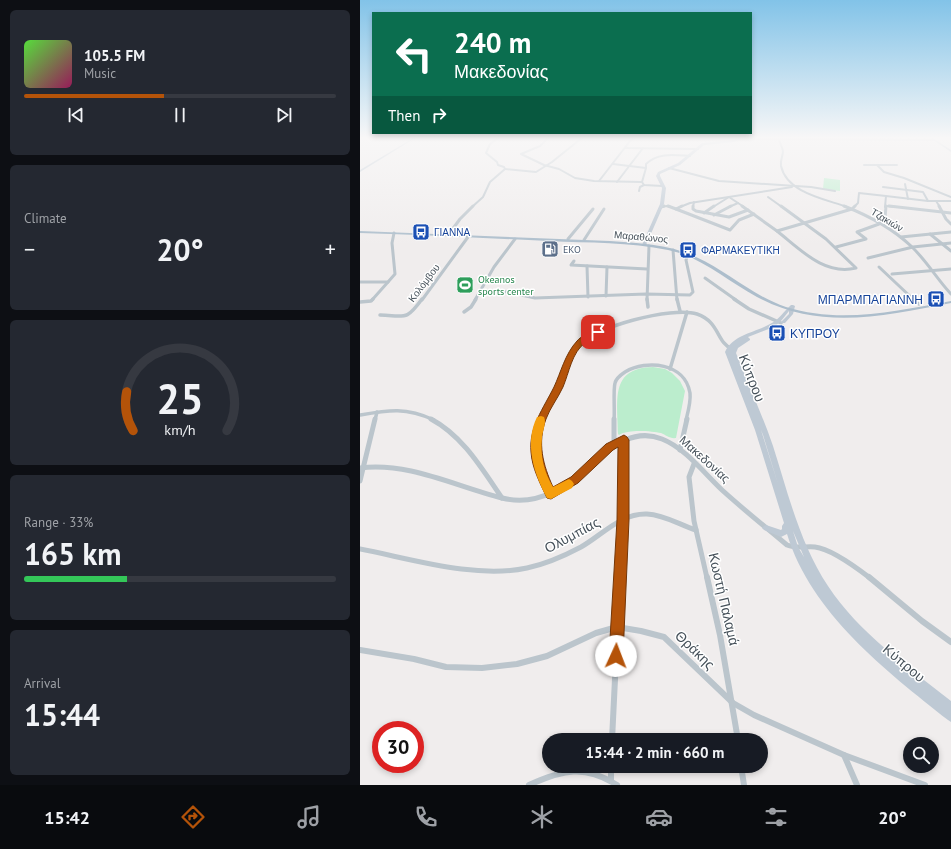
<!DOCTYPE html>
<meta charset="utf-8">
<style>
:root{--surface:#171b24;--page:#242831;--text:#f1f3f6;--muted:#9ea1a6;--line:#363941;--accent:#b45309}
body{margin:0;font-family:"PT Sans",sans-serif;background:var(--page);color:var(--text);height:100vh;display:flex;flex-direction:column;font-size:15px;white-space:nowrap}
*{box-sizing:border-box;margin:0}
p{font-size:13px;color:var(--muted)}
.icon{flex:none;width:22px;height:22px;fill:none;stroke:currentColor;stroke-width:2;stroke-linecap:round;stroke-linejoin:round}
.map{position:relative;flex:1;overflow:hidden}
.details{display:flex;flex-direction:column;gap:10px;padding:10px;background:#0d0f14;width:360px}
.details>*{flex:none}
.banner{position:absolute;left:12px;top:12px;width:380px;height:122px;border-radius:0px;box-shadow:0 2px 6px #0003;background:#0b6e4f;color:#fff;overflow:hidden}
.fabs{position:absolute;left:543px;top:737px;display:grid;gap:8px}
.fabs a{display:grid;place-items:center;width:36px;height:36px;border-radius:50%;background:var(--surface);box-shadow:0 2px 6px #0003;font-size:20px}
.speed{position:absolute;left:12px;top:721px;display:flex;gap:8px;font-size:20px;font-weight:700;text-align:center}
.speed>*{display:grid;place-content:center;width:52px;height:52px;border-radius:50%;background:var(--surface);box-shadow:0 2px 6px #0003;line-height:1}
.speed .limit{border:6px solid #d22;background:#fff;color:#111}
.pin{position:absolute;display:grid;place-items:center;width:34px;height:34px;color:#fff;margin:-17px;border-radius:8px;box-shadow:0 2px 6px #0006}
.me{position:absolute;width:44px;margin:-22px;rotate:2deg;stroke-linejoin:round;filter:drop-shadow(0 0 3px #0008)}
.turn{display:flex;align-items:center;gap:14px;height:84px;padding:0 16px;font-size:18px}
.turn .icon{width:52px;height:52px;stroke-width:2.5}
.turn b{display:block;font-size:28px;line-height:34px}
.then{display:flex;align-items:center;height:38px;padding:0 16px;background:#0003;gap:8px;font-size:15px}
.big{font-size:30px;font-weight:800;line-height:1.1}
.details .card{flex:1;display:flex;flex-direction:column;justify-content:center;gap:6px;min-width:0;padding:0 14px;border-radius:6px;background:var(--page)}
.details .dial{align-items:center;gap:0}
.dial svg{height:104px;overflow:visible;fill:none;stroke:var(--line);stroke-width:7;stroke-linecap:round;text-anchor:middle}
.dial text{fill:var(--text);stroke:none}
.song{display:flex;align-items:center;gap:12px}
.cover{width:48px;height:48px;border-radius:6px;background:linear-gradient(135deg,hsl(110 70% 55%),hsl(330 70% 35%))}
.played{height:4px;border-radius:2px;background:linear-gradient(90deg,var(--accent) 45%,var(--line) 45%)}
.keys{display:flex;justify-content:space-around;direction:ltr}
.heat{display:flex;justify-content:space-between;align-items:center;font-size:22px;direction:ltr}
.charge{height:6px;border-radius:3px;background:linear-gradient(90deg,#34c759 33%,var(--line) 0)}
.trip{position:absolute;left:182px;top:733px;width:226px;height:40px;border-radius:20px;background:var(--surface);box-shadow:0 2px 6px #0003;font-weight:800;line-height:40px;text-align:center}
.dock{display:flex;height:64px;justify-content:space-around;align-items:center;background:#090b0e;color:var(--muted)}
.dock .icon{width:28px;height:28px}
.dock .selected{color:var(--accent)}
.dock b{font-size:18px;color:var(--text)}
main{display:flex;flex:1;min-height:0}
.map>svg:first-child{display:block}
</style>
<main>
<section class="details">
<div class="card">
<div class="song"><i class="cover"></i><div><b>105.5 FM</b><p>Music</p></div></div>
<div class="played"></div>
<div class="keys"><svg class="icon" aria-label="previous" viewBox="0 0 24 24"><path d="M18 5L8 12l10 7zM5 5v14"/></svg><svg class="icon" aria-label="pause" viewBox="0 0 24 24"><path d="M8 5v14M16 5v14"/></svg><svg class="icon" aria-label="next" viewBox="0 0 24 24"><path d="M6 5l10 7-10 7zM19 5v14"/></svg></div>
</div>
<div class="card"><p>Climate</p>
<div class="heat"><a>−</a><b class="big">20°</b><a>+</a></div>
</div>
<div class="card dial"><svg viewBox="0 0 100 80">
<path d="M14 69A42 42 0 1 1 86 69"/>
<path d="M14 69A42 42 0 0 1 9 39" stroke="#b45309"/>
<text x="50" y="56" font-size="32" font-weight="700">25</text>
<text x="50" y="72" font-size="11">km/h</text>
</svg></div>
<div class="card"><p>Range · 33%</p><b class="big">165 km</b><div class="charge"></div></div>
<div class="card"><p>Arrival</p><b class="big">15:44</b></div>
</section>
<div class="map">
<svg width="591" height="785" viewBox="0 0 591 785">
<rect width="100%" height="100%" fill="#f0eded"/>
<g fill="#bbedcd">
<path d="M464,178L480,180V191L463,189Z"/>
<path d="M293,367L305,369L312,373L320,381L325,391L316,438C310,439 306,435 301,433C291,431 268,429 259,435L258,434C258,401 249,368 293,367Z"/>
</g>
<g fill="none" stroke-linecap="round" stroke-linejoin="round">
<g stroke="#bbc5cc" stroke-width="2">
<path d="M189,137L180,146L161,154L184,165L199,169L215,178L234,181L282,182"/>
<path d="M379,139L574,140"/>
<path d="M419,139C420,143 422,147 423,151C423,156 420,160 421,166C427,193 465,199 487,207"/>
<path d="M265,148L338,149"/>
<path d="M253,164L286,168L282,182L284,185L303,186"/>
<path d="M504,165H517"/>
<path d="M537,165H517L524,172L544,178L591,197"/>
<path d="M286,168V164C298,152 315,155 330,156"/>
<path d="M309,168L359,181L451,187L475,191"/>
<path d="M145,169L176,172L192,162L223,137"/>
<path d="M239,181L270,141L275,137"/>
<path d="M257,182L283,148"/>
<path d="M545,184L548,199"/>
<path d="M523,187L563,192L568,201"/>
<path d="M279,191L280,187L284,185"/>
<path d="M526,196L568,201H591"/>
<path d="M408,197L422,207"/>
<path d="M576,201L580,207"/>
<path d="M526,206L537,207"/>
<path d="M112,207L123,197L130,182L145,169L144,167L138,165L137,162L126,153L130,144L139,137"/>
<path d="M301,207L307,206L311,207"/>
<path d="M320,207L330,203L432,187"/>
<path d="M333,207L334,202"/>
<path d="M353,207L369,197L384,207"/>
<path d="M369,207L378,203"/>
<path d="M494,207L498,203L499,193L526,196L525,207"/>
</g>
<g stroke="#bbc5cc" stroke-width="3">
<path d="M308,206L316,209L322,206"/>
<path d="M333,206V209L336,211L369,217L388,210"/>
<path d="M382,206L417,231L492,209L495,206"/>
<path d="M484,206C507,215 533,229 551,246C566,260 577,279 591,294"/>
<path d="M529,206L591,213"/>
<path d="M579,206L586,219L591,224"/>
<path d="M301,207L304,206"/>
<path d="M316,209L370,230L379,220L394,214"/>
<path d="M344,213L354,206"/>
<path d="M354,215L371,206"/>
<path d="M417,231C440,249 464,276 496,268L466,239L421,206"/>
<path d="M89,234L100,219L113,206"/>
<path d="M570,234L591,251"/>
<path d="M541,237L591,232"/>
<path d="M208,239L233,209"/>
<path d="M224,240L244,209"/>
<path d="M476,247L506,239L497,232L519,224L525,218L526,206"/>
<path d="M313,250L317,300"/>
<path d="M508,258L553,247L591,243"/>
<path d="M214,261L211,265L287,269"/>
<path d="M227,266L228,297"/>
<path d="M519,267L554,300"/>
<path d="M532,274L591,269"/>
<path d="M345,278L376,300"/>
<path d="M0,282H28L35,274L32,243L34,233"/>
<path d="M121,291H142L175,298L286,294L330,295L333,292L326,260L328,254"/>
<path d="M246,296L247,267"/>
<path d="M12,300L28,282"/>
<path d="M62,300L108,237"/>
<path d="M115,300L134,267L155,239"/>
<path d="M287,300L289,246"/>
</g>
<g stroke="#bbc5cc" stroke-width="3.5">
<path d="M287,299L288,307"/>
<path d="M317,299L320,311"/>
<path d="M374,299L389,309L421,323"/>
<path d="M553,299L559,304"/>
<path d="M0,302L11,301L13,299"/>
<path d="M104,312L111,307L116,299"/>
<path d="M20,315C46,316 46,321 62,299"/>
<path d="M310,369L327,312"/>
<path d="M0,415C29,410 46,407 74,420"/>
<path d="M15,420L17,412"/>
<path d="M181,420C185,407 195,396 201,383C206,371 207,357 216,347C233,327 312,306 337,314C360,322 356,342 372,349"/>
<path d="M254,420C255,412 253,390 255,383C256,379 262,374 265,372C287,359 325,363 330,393C331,402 328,412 326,420"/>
</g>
<g stroke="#bbc5cc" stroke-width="5">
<path d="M71,419C103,436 122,469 142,498"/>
<path d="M181,419C172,445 178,470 191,494"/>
<path d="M254,445V419"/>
<path d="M320,450L327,419"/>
<path d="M334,464L329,477L334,521L347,578"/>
<path d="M0,468C50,462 94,486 142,498C217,516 245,416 302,439C325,448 344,473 362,490C383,509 405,527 427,545C437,549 445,546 455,547C472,549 497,568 510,578"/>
<path d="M0,481L15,419"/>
<path d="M0,549C52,559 115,579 167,568C186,564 204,556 221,547C242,535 261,513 287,514C305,515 320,525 336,530"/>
<path d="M260,578L263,520L264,440"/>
</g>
<g stroke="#bbc5cc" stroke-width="6">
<path d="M347,577L360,635L378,740"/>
<path d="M509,577L562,621L591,642"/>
<path d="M0,650L54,659L86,667L122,668L157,664L187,656L236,633L257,627L281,631L304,637L373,703L394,715L484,755L565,785"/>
<path d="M252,740L260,577"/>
<path d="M484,755L497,785"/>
<path d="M251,766V780"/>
<path d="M381,766L384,785"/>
<path d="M169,785C202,770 225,764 257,785"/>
</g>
<g fill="#bec9d4" fill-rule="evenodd">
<path d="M55,137H57L0,172V170Z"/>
<path d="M379,137H381L375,142L344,145L320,165L300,174V176L306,188L304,204L286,245L283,246L282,245L300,204L302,188L296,176L298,172L318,163L342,143L374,140Z"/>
<path d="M569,137H571L591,150V152Z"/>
<path d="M431,305H433L435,306L433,314L425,323H421V322L429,314V311L421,321L414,327L388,337L390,339V340L378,348L376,353C388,384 402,414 413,446C428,493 440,544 468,586C499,633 547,666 591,701V722L588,720C526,671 451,613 427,534L421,537L404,530L402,528L404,526L406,525L421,530L422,529V526L424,523L395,430L365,352C374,334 395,333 410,324C419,320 424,311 431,305ZM383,385L403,435L418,484L401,430ZM433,531L444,557L438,547Z"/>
</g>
<path fill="#adbecc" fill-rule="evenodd" d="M0,231L250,241C278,243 309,244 336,257C367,271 393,296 426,307C480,324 537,311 591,301V303C524,316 460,331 397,297C367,281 342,257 308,250C270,242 229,243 189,241C126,238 63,235 0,233Z"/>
</g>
<linearGradient id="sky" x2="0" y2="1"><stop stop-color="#82c3e8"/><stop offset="0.56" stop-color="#f8f7f7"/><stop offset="1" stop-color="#f8f7f7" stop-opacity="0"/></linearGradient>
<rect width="591" height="246" fill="url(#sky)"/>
<path fill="#b45309" stroke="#753606" d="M238,329L241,330V334C236,337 230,340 225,343C212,352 209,373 203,387C198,398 190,408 186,419C177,443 183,465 193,487L211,477L246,444L264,435L267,437L269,440V520L263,656L261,661L256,663L251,661L249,656L257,520L258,447L253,450L218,483L191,499L187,498C180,483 172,468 171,452C169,427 183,409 194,387C201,372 205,354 217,341C221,336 232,331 238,329Z"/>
<path fill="#f59e0b" d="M181,416L184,417C187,423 182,432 182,438C180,456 184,472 193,487L209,479L212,481L214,484L212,488L191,499L187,498C174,474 164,443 177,417Z"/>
<defs>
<g id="bus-square" transform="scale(0.9)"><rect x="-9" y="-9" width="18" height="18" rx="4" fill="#1a4fb4" stroke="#fff"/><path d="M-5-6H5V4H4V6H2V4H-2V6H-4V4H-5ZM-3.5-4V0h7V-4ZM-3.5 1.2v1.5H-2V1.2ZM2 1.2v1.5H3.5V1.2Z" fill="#fff"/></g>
<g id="fuel-square" transform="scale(0.9)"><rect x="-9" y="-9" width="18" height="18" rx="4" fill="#5c6f8a" stroke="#fff"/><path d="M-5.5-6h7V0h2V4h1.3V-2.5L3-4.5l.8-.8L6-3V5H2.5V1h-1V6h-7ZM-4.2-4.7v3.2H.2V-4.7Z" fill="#fff"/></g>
<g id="stadium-square" transform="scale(0.9)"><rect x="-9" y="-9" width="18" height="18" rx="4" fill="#2e9e5b" stroke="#fff"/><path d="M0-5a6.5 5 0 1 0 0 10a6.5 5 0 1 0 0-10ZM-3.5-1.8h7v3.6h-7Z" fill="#fff"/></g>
</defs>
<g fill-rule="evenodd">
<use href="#bus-square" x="61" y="232"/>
<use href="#fuel-square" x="190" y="249"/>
<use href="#bus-square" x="328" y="250"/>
<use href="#stadium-square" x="105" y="285"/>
<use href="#bus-square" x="576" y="299"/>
<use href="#bus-square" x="417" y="333"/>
</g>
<g text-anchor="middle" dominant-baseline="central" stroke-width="3" stroke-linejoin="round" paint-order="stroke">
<g font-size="10" fill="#46515a" stroke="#fff">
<text transform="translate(527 220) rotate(31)">Τζακιών</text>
<text transform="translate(281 237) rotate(5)">Μαραθώνος</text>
<text transform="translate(64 283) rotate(-53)">Κολόμβου</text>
</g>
<g font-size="10" fill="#164399" stroke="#fff" text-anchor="start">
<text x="74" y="232">ΓΙΑΝΝΑ</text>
<text x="341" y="250">ΦΑΡΜΑΚΕΥΤΙΚΗ</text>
</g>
<g font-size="10" fill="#4e5e75" stroke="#fff" text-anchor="start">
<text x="203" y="249">EKO</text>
</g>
<g font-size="10" fill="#27864d" stroke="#fff" text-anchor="start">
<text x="118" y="279">Okeanos<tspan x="118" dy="12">sports center</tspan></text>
</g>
<g font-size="12" fill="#164399" stroke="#fff" text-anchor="end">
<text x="563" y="299">ΜΠΑΡΜΠΑΓΙΑΝΝΗ</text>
<text x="430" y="333" text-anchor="start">ΚΥΠΡΟΥ</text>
</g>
<g font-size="12" fill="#46515a" stroke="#fff">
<text transform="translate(345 459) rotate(42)">Μακεδονίας</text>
</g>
<g font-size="14" fill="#46515a" stroke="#fff">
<text transform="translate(392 378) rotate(69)">Κύπρου</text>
<text transform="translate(212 535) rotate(-28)">Ολυμπίας</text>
<text transform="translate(364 599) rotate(77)">Κωστή Παλαμά</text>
<text transform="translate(335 650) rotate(44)">Θράκης</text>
<text transform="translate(544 663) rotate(40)">Κύπρου</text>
</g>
</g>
</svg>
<div class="fabs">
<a><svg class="icon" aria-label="search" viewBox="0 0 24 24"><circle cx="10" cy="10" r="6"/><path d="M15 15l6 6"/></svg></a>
</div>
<div class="speed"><div class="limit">30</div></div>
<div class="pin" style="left:238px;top:332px;background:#d93025"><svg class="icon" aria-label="arrive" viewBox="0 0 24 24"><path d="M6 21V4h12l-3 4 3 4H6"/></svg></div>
<svg class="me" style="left:256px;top:656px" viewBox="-20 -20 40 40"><circle r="19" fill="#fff"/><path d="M0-13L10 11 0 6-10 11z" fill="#b45309"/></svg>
<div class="trip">15:44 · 2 min · 660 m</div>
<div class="banner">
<div class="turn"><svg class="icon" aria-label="left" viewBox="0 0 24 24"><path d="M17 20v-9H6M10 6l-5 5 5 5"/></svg><div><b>240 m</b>Μακεδονίας</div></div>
<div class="then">Then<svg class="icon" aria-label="right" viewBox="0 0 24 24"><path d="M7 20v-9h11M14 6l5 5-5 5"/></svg></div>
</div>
</div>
</main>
<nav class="dock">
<b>15:42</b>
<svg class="icon selected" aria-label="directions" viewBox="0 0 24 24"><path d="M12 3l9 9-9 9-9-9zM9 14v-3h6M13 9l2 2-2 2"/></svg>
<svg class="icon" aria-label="music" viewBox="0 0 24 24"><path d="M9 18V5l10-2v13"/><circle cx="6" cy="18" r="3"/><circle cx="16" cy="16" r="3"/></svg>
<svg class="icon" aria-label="phone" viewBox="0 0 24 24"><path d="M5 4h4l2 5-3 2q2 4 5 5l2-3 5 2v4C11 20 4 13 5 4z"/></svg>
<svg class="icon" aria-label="climate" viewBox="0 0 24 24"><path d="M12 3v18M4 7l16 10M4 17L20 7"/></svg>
<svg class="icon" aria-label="car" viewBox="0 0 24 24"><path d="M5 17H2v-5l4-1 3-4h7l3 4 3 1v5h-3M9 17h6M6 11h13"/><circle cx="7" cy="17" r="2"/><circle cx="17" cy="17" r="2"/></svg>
<svg class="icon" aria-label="filters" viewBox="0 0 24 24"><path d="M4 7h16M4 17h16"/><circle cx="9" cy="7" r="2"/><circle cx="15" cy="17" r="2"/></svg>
<b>20°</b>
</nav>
